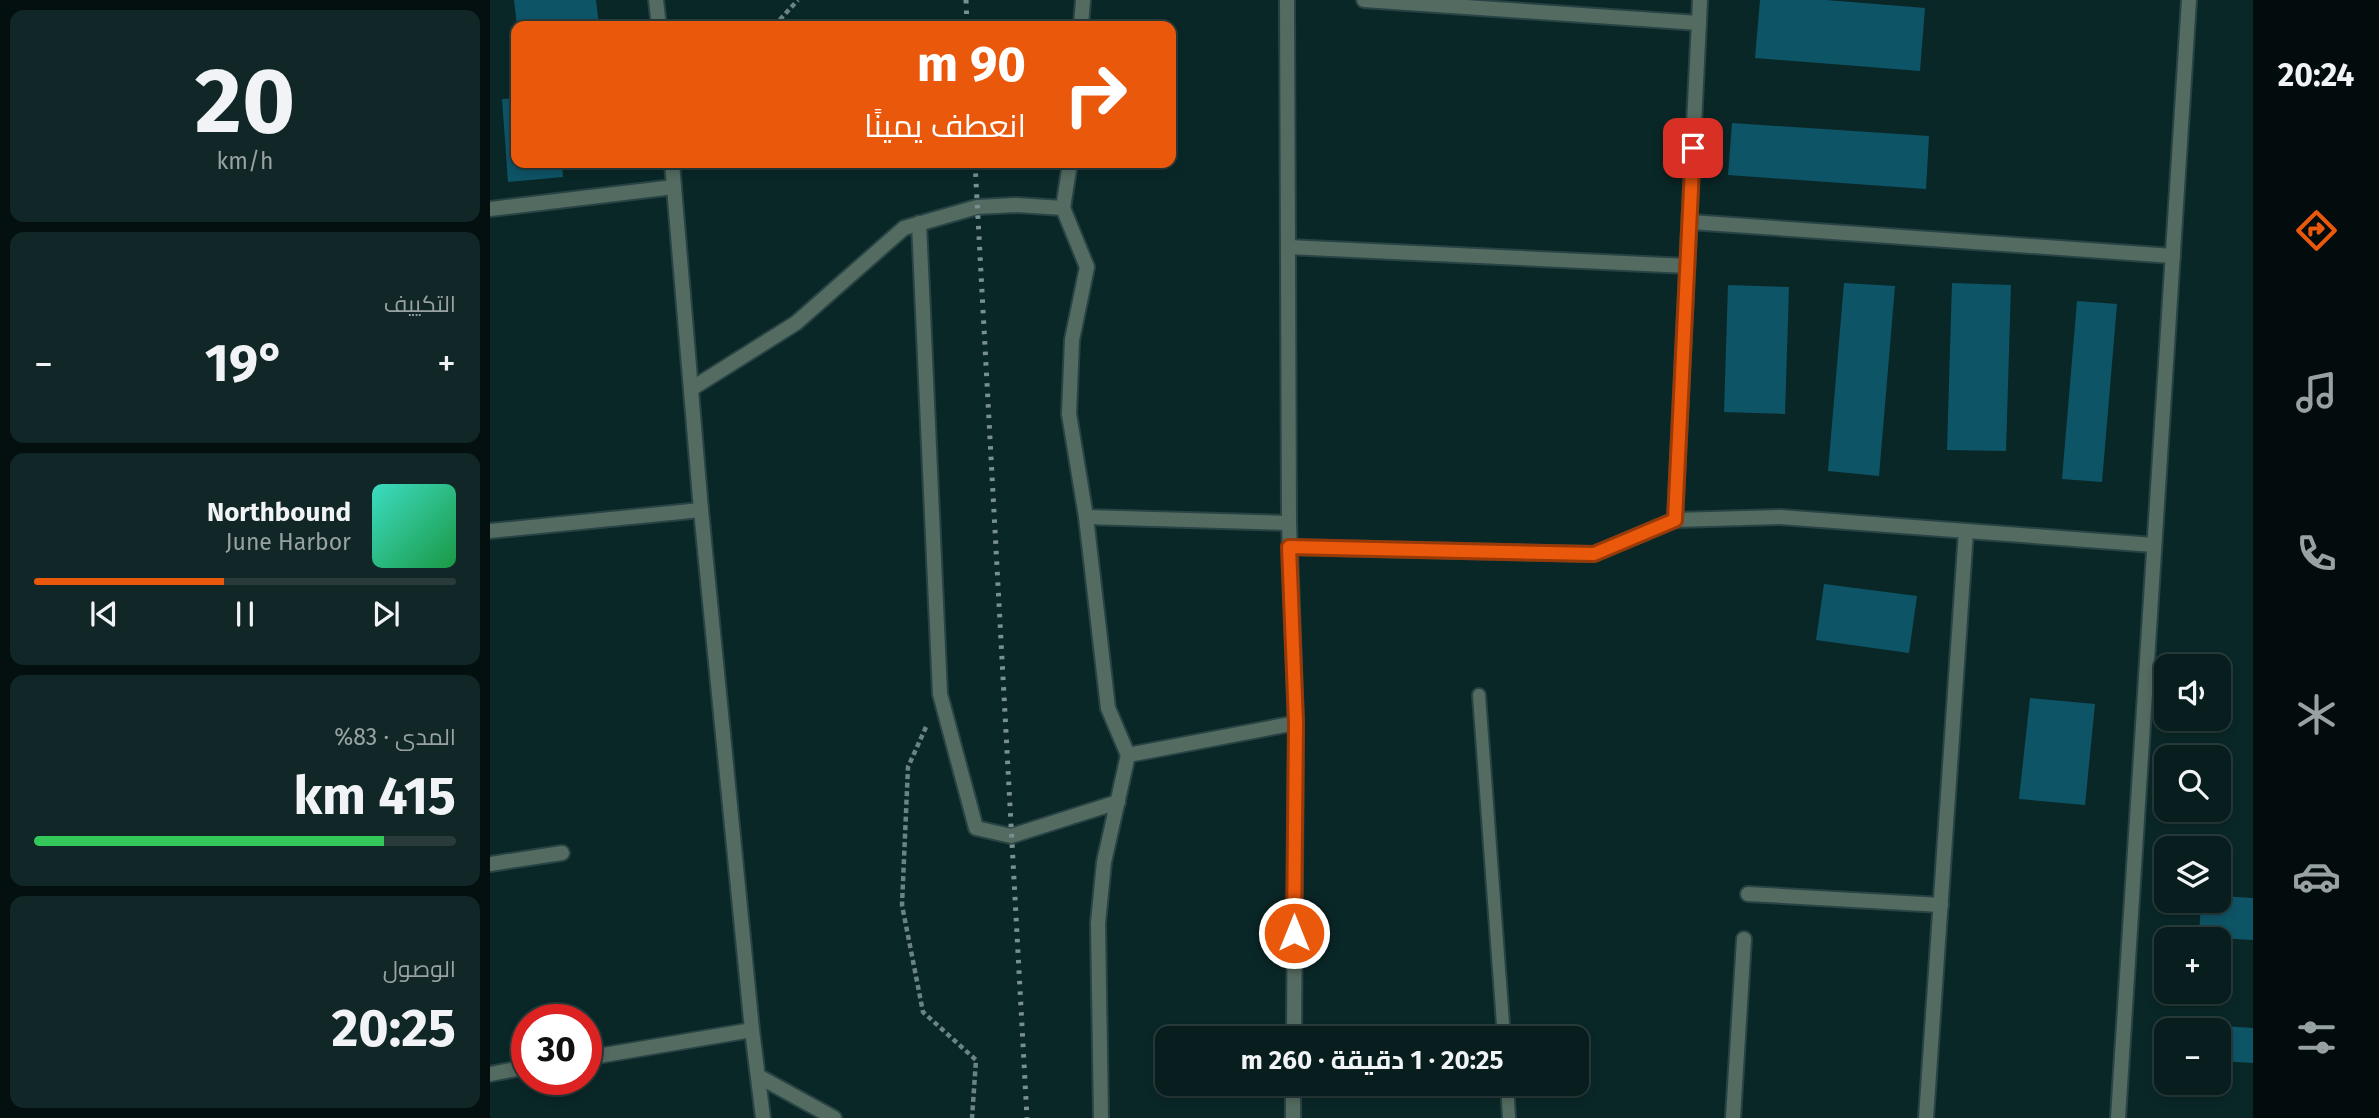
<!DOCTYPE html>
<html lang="ar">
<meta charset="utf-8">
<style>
:root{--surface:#081d1d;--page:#112626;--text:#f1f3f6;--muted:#98a2a4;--line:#293b3b;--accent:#ea580c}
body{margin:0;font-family:"Fira Sans",Cairo,sans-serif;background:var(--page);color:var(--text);direction:rtl;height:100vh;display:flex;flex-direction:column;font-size:26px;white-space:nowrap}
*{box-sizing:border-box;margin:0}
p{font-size:23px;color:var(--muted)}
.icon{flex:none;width:38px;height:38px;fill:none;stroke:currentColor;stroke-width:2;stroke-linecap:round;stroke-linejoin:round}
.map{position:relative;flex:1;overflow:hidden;direction:ltr}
.details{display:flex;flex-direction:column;gap:10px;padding:10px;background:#041010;width:490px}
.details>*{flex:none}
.guide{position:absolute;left:21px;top:21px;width:665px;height:147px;border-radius:14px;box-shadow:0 4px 10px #0003,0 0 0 2px var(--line);direction:rtl;background:#ea580c;color:#fff;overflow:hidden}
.buttons{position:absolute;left:1664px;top:654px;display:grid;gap:14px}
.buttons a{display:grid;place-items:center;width:77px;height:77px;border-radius:14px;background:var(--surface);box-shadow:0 4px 10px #0003,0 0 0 2px var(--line);font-size:35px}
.speed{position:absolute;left:21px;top:1004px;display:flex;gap:14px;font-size:35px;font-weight:700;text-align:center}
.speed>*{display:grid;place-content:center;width:91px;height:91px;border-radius:50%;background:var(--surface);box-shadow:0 4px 10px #0003,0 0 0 2px var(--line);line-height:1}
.speed .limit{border:10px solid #d22;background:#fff;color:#111}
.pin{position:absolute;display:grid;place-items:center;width:60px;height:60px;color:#fff;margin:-30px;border-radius:14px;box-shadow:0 4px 10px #0006}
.me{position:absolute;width:77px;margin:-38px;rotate:0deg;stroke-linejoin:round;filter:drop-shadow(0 0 5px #0008)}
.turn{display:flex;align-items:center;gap:24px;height:147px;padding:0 35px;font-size:32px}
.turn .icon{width:91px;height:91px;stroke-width:2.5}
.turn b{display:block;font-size:49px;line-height:60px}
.big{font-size:52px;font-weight:700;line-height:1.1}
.details .card{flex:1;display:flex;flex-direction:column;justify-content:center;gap:10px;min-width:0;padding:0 24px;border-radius:14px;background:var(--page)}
.details .dial{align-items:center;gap:0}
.dial b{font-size:91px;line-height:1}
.song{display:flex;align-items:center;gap:21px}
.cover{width:84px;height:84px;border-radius:10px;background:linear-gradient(135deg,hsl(170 70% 55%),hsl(140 70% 35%))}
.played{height:7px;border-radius:4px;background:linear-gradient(90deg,var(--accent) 45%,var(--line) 45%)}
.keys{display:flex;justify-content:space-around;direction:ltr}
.heat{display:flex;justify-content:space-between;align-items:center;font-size:38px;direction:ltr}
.charge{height:10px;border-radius:5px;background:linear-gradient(90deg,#34c759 83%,var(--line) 0)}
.trip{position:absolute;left:665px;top:1026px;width:434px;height:70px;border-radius:14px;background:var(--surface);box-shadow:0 4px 10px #0003,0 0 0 2px var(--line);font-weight:700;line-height:70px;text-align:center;direction:rtl}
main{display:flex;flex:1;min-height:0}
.dock{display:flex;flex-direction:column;width:126px;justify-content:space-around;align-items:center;background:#030c0c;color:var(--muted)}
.dock .icon{width:49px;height:49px}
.dock .on{color:var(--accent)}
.dock b{font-size:32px;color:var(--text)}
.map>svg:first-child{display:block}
</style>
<main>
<nav class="dock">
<b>20:24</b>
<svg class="icon on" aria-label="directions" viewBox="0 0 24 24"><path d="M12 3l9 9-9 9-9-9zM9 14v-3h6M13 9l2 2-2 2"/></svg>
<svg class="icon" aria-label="music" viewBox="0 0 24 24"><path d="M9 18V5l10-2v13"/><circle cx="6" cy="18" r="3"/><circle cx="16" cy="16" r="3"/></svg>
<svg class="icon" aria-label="phone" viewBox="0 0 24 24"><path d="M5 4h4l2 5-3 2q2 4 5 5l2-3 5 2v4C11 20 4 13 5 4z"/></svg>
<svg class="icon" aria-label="climate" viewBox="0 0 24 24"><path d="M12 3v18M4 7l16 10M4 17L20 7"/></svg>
<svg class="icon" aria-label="car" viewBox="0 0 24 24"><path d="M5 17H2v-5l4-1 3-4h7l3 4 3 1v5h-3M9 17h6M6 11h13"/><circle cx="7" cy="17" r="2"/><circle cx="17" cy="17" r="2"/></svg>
<svg class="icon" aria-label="filters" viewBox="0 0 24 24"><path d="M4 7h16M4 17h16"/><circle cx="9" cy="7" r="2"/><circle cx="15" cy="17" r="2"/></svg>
</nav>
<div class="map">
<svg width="1763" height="1118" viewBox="0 0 1763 1118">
<rect width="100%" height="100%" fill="#0a2727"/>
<g fill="#0e5467">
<path d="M24,0H106L109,25L27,26Z"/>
<path d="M1270,0H1336L1435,8L1430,71L1265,58Z"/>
<path d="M26,98V163H72L73,177L18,182L12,99Z"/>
<path d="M1242,123L1439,136L1436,189L1238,175Z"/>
<path d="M1354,283L1405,286L1389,476L1338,471Z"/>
<path d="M1462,283L1521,285L1516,451L1457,450Z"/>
<path d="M1238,285L1299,287L1295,414L1234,412Z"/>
<path d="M1587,301L1627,304L1612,482L1572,479Z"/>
<path d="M1334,584L1427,596L1419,653L1326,640Z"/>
<path d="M1540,698L1605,704L1595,805L1529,799Z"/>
<path d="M1729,896L1763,898V940L1709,937L1711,901H1729Z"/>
<path d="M1703,1024L1763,1028V1063L1729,1061V1031H1702Z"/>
</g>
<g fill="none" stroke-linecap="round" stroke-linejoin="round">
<g stroke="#284343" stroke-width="16">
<g id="service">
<path d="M989,695L1014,1038"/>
<path d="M1017,1083L1019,1118"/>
</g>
</g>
<g stroke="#284343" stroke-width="18">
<g id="minor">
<path d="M166,0L169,26"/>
<path d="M797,0L799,523L806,723L804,1038"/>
<path d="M874,0L1209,23"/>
<path d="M591,26L593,0"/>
<path d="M182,163L211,510L262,1030L273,1118"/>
<path d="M573,208L597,267L582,340L579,414L596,517L799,523"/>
<path d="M0,209L184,187"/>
<path d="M1200,222L1683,256"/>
<path d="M429,223L450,694L486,828L521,836L628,802"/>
<path d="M798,247L1197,266"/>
<path d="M201,389L306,323L414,228L487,207L526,205L573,208L580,163"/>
<path d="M596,517L618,708L638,755L806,723"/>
<path d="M1185,520L1210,0"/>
<path d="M0,531L211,510"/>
<path d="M799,547L1104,554L1185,520L1290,517L1664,545"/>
<path d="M0,864L72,853"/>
<path d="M1258,894L1451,905"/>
<path d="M96,1058L262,1030"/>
<path d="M0,1074L37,1067"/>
<path d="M268,1076L344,1118"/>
<path d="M611,1118L608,923L614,862L638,755"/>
<path d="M803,1118V1083"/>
<path d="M1243,1118L1254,939"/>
<path d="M1436,1118L1476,531"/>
<path d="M1628,1118L1699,0"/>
</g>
</g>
<g stroke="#6c8383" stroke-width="4.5" stroke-dasharray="5 3.5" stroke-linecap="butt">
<path d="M284,26L308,0"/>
<path d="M436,727L418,767L412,905L433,1012L486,1060L482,1118"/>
</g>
<use href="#service" stroke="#546b61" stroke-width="12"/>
<use href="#minor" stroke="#546b61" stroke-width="14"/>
<g stroke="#7a8f8f" stroke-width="5" stroke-dasharray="3.5 7" stroke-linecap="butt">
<path d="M476,0L477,26"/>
<path d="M485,163L537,1118"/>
</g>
</g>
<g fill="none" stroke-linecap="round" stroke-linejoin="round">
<g stroke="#983908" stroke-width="18">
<path id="route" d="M804,933L806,723L799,547L1104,554L1185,520L1203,148"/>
</g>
<use href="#route" stroke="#ea580c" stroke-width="12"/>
</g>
</svg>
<div class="buttons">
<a><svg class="icon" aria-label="sound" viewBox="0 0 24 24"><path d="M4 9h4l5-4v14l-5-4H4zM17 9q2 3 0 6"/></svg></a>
<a><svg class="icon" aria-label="search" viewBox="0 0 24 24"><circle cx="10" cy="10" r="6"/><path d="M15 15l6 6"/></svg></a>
<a><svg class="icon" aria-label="layers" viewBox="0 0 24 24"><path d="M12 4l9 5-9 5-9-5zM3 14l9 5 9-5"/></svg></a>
<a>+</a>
<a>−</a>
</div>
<div class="speed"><div class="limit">30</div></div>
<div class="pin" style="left:1203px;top:148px;background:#d93025"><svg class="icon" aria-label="arrive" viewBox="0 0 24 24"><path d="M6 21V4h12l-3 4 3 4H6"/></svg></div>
<svg class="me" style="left:804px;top:933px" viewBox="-20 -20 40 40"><circle r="17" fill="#ea580c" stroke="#fff" stroke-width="3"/><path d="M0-11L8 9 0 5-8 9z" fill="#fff"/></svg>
<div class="trip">20:25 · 1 دقيقة · 260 m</div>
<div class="guide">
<div class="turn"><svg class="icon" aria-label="right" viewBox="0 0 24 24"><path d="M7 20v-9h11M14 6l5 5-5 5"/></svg><div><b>90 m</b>انعطف يمينًا</div></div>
</div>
</div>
<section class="details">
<div class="card dial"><b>20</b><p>km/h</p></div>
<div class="card"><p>التكييف</p>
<div class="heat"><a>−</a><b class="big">19°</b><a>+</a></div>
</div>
<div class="card">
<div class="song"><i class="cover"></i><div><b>Northbound</b><p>June Harbor</p></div></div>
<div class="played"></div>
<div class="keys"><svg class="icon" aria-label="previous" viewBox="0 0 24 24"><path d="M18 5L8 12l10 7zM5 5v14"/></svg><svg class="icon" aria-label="pause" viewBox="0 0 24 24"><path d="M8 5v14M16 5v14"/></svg><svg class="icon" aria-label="next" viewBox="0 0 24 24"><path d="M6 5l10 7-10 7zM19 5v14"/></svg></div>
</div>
<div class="card"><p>المدى · 83%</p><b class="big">415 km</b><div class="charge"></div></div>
<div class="card"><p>الوصول</p><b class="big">20:25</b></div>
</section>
</main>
